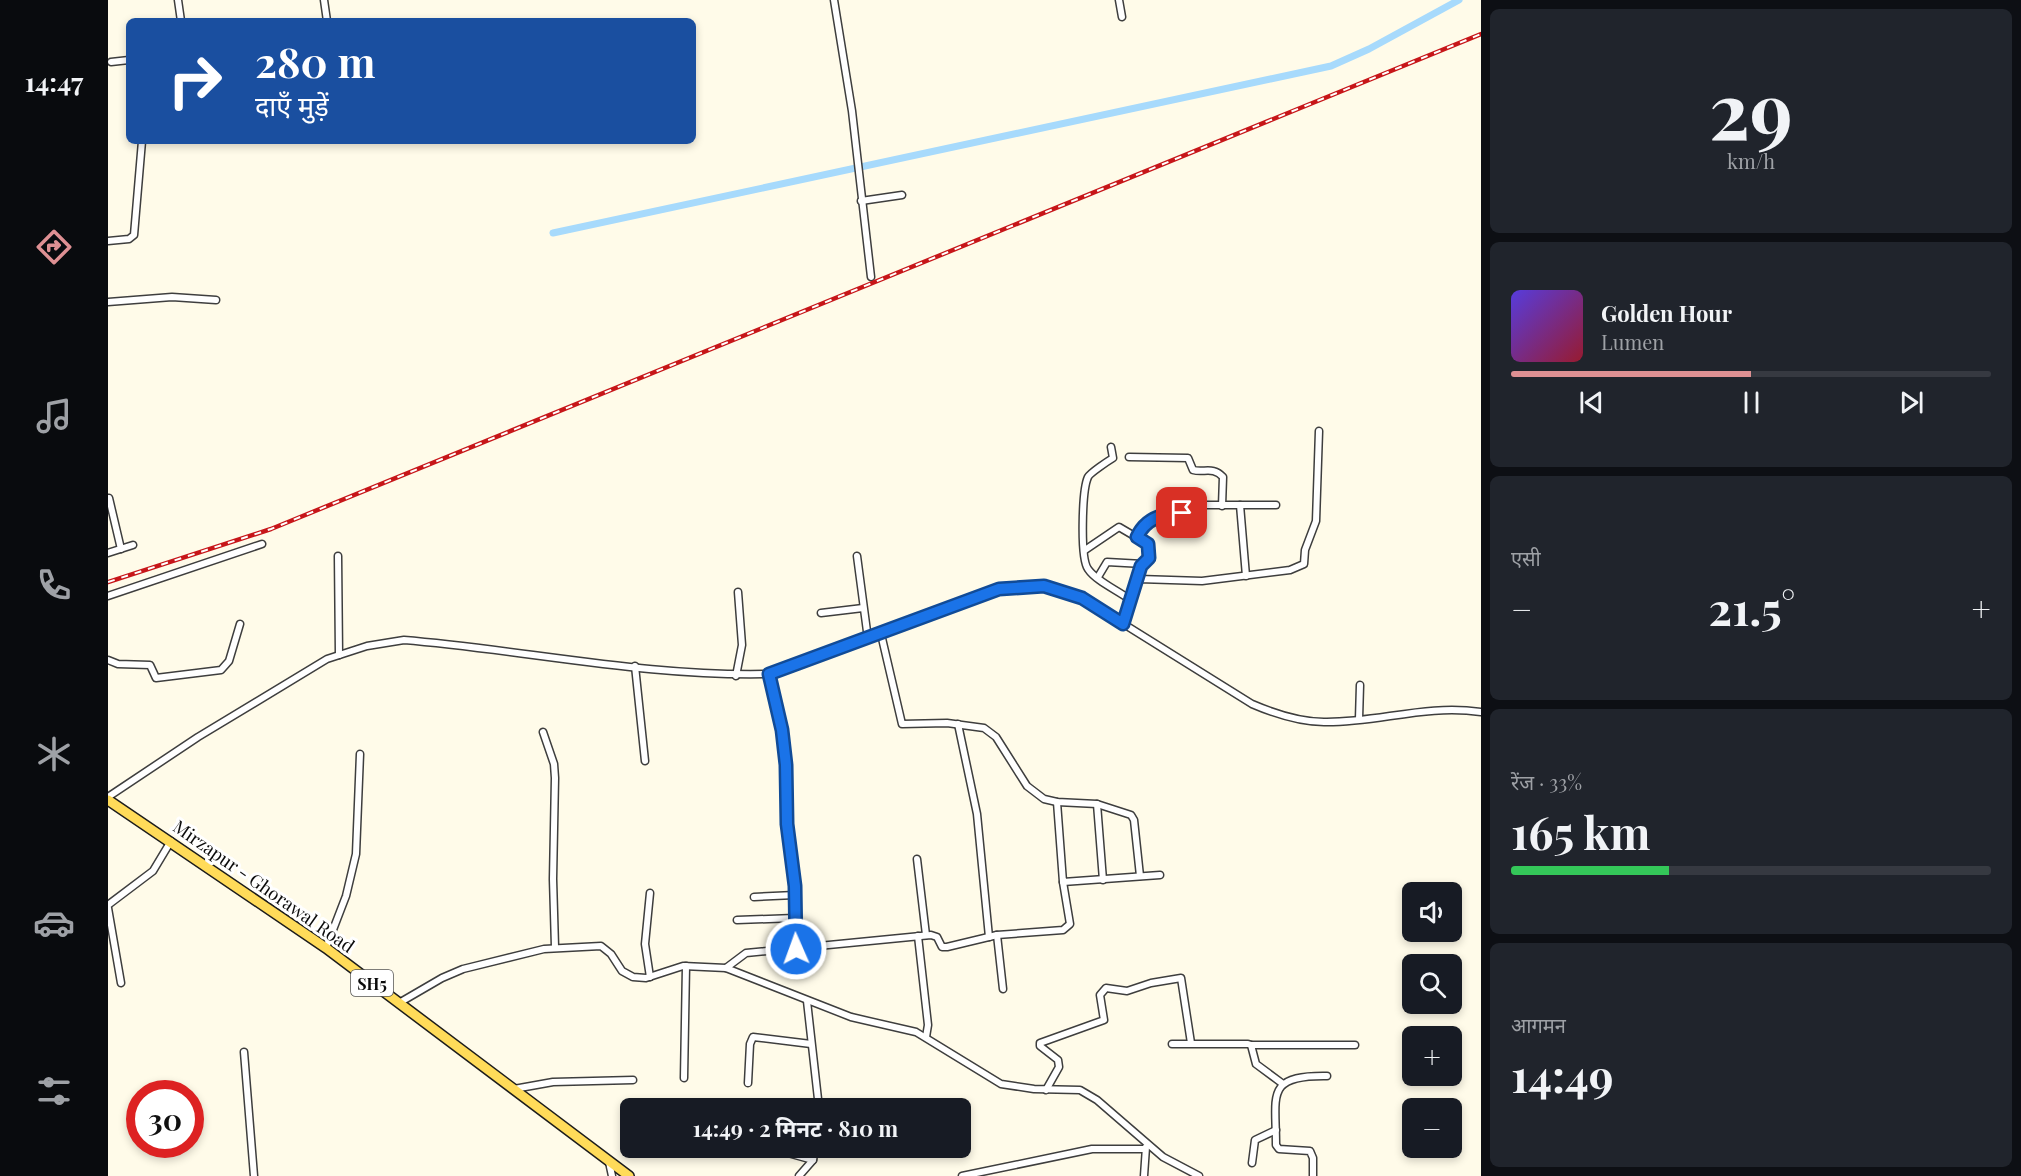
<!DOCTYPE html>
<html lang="hi">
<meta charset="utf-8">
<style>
:root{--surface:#171b24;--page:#20242c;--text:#f1f3f6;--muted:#9ea1a6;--line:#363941;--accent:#de9093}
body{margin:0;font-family:"Playfair Display","Noto Sans Devanagari",serif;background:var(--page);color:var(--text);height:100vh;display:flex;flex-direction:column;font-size:22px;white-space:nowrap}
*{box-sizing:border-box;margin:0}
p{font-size:20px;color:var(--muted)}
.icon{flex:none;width:33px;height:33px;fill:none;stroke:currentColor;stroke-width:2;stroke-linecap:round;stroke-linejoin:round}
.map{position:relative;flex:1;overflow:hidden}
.details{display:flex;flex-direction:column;gap:9px;padding:9px;background:#0d0f14;width:540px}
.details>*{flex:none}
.guide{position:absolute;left:18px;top:18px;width:570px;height:126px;border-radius:9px;box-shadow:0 3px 9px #0003;background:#1a4fa0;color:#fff;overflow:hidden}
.buttons{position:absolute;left:1294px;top:882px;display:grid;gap:12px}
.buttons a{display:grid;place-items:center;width:60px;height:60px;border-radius:9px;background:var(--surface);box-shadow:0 3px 9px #0003;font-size:30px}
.speed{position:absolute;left:18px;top:1080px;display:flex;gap:12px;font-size:30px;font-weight:700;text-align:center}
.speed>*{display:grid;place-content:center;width:78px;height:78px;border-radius:50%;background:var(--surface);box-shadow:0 3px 9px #0003;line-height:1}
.speed .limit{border:9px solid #d22;background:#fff;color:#111}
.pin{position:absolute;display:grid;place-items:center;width:51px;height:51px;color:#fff;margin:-26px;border-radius:12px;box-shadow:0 3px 9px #0006}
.me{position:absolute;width:66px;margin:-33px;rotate:358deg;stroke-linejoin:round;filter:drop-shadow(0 0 4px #0008)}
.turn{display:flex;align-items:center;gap:21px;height:126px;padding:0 30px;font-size:27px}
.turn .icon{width:78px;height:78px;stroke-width:2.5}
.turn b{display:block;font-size:42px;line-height:51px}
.big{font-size:45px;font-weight:700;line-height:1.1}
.details .tile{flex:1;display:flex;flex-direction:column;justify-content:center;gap:9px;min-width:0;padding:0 21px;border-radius:9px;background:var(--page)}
.details .dial{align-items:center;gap:0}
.dial b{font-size:78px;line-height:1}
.song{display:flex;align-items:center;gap:18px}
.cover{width:72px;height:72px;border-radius:9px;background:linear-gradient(135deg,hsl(250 70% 55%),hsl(350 70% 35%))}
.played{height:6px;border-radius:3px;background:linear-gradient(90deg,var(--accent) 50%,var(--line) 50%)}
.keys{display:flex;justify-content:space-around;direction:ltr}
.heat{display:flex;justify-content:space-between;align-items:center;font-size:33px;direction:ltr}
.charge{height:9px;border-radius:4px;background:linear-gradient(90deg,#34c759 33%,var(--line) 0)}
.trip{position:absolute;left:512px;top:1098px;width:351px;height:60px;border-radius:9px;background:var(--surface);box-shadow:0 3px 9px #0003;font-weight:700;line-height:60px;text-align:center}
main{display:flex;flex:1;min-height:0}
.menu{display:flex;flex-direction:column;width:108px;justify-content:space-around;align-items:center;background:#090b0e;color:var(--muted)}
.menu .icon{width:42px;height:42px}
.menu .active{color:var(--accent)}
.menu b{font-size:27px;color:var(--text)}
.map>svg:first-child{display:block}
</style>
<main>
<nav class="menu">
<b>14:47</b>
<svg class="icon active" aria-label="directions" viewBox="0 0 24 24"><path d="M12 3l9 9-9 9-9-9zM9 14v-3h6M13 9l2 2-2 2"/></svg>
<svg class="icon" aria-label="music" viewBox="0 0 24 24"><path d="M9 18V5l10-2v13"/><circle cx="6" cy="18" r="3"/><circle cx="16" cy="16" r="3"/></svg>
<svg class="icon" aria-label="phone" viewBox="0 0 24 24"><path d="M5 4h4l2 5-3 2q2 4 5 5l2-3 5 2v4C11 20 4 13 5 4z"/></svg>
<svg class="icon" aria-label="climate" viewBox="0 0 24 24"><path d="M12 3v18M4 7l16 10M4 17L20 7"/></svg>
<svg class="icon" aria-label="car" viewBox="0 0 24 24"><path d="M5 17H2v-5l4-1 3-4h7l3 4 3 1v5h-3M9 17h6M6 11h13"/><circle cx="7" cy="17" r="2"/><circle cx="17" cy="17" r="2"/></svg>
<svg class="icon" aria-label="filters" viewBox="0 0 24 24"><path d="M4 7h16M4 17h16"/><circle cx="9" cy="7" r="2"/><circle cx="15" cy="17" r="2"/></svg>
</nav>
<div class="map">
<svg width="1373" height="1176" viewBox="0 0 1373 1176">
<rect width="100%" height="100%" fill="#fffbe9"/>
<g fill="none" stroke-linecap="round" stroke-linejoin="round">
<path stroke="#a7dafc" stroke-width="7" d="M445,233L1223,66L1261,49L1351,0"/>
<g stroke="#3e3e3e" stroke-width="9">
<g id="minor">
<path d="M70,0L73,21"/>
<path d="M216,0L219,21"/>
<path d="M726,0L744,111L763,277"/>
<path d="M1011,0L1014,17"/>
<path d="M3,62L21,60"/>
<path d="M753,201L794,195"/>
<path d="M0,241L21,239L26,235L34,141"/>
<path d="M0,302L64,297L108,300"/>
<path d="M1003,447L1005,458C1000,461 982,473 980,477C974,490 972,558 980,569C988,581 1009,590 1021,599"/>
<path d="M1021,457L1080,458L1085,470C1096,473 1105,466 1115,477L1114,506"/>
<path d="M1,498L13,549"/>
<path d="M1093,505H1168"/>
<path d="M1132,505L1138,576"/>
<path d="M1029,537C1037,519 1055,512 1074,513"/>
<path d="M977,550L1011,527L1040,544V561L1033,566L1031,579"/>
<path d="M0,553L25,545"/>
<path d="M230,556L231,655"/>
<path d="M749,556L760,639"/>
<path d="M990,577L999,562L1035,564"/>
<path d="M0,596L154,544"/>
<path d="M713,613L755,608"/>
<path d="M1015,624L1021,599L1031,579L1094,581L1182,570L1196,564L1197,550L1208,521L1211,431"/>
<path d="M773,634L794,724L839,723L876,728L888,737L919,786L936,799L949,802L989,804L1023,815L1026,820L1032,876"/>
<path d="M0,660L10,664L42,665L48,678L113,670L121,661L132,624"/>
<path d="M527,666L537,761"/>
<path d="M661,674L674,730L678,765L679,824L687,886L688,949"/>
<path d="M628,676L634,645L630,592"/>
<path d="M1251,719L1252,685"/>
<path d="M850,724L869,814L881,937"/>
<path d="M435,732L446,764L447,778L445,879L447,947"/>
<path d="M0,797L90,737L219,659L259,646L296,640C417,650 539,677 661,674L891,589L936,586L974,598L1144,704C1165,713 1193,722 1216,722C1270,723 1316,704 1373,712"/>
<path d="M949,802L955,882L1052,875"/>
<path d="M989,804L995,880"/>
<path d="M809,859L818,935"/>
<path d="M646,897L687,895"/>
<path d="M0,905L45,871L63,841"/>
<path d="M0,908L13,983"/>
<path d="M629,920L687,918"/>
<path d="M889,935L895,989"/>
<path d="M810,936L820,1025L818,1037"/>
<path d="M218,948L238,896L248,854L252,754"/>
<path d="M618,968L638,953L823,935L829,937L834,947H839L889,935L955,930L962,924L955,882"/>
<path d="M542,977L537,944L542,893"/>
<path d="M699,1001L711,1108"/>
<path d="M291,1003L334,978L355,969L436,949L493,946L503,954L514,971L525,977L538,978L575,966L618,968L743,1017L808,1032L893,1084L926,1089L972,1090L989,1100L1055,1157L1091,1176"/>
<path d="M1064,1044H1140L1143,1045L1148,1064L1175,1084"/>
<path d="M1143,1045H1247"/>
<path d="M136,1052L146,1176"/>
<path d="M576,1078L578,966"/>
<path d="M640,1083L642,1044L645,1037L703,1044"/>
<path d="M406,1089L445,1082L525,1080"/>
<path d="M938,1090L951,1067L950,1060L932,1046V1043L996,1020L992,995L998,988L1019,991L1043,983L1073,978L1083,1043"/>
<path d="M662,1148L705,1160"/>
<path d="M547,1152L575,1148"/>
<path d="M501,1162L504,1176"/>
<path d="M1144,1163L1147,1140L1168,1130"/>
<path d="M691,1176L705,1160L707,1148"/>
<path d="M854,1176L984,1149H1037"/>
<path d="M1036,1176L1038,1147"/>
<path d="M1205,1176V1158L1202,1151L1171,1149L1168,1145C1168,1095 1157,1075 1219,1076"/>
</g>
</g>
<g stroke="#1c1c1c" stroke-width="12">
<path id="primary" d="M0,800L218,948L521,1176"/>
</g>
<use href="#minor" stroke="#fff" stroke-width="6"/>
<use href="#primary" stroke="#ffdb59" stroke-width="9"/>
<g stroke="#c71619" stroke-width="4.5">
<path id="rail" d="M0,582L163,529L1373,34"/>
</g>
<use href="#rail" stroke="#fff" stroke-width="2" stroke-dasharray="7" stroke-linecap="butt"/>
</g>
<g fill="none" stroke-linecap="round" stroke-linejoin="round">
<g stroke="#114b97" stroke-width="15">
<path id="route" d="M688,949L687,886L679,824L678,765L674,730L661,674L891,589L936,586L974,598L1015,624L1033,566L1041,558L1040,544L1029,537C1037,519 1055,513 1074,513"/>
</g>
<use href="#route" stroke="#1a73e8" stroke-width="10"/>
</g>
<g text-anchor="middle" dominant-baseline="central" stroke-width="6" stroke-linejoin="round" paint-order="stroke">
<rect fill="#fff" stroke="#545454" stroke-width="1.5" x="243" y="970" width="42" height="26" rx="4.5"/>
<g font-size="16" font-weight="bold" fill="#0b0b0b">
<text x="264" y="983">SH5</text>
</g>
<g font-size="18" fill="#0b0b0b" stroke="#fff">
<text transform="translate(156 886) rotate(35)">Mirzapur - Ghorawal Road</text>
</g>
</g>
</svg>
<div class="buttons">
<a><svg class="icon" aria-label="sound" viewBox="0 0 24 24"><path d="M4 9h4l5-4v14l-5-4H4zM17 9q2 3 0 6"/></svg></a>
<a><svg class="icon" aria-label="search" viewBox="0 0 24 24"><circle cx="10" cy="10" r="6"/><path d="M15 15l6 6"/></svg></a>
<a>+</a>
<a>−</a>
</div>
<div class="speed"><div class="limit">30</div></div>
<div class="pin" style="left:1074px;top:513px;background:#d93025"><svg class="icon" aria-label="arrive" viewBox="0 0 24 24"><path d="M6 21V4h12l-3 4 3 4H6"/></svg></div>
<svg class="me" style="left:688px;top:949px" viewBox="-20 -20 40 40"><circle r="17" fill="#1a73e8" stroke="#fff" stroke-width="3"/><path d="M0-11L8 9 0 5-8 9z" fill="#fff"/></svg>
<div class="trip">14:49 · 2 मिनट · 810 m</div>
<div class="guide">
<div class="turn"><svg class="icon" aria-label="right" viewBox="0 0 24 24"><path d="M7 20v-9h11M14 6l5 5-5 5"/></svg><div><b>280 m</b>दाएँ मुड़ें</div></div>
</div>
</div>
<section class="details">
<div class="tile dial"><b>29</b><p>km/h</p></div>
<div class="tile">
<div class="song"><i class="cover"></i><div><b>Golden Hour</b><p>Lumen</p></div></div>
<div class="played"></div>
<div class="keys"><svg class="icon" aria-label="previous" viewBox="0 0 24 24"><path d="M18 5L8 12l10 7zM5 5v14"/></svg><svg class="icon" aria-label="pause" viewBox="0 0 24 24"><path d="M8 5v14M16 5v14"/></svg><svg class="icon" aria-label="next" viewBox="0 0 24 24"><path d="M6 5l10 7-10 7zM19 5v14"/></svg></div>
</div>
<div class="tile"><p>एसी</p>
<div class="heat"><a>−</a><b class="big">21.5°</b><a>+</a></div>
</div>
<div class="tile"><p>रेंज · 33%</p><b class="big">165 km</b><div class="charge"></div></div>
<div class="tile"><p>आगमन</p><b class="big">14:49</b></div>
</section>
</main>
